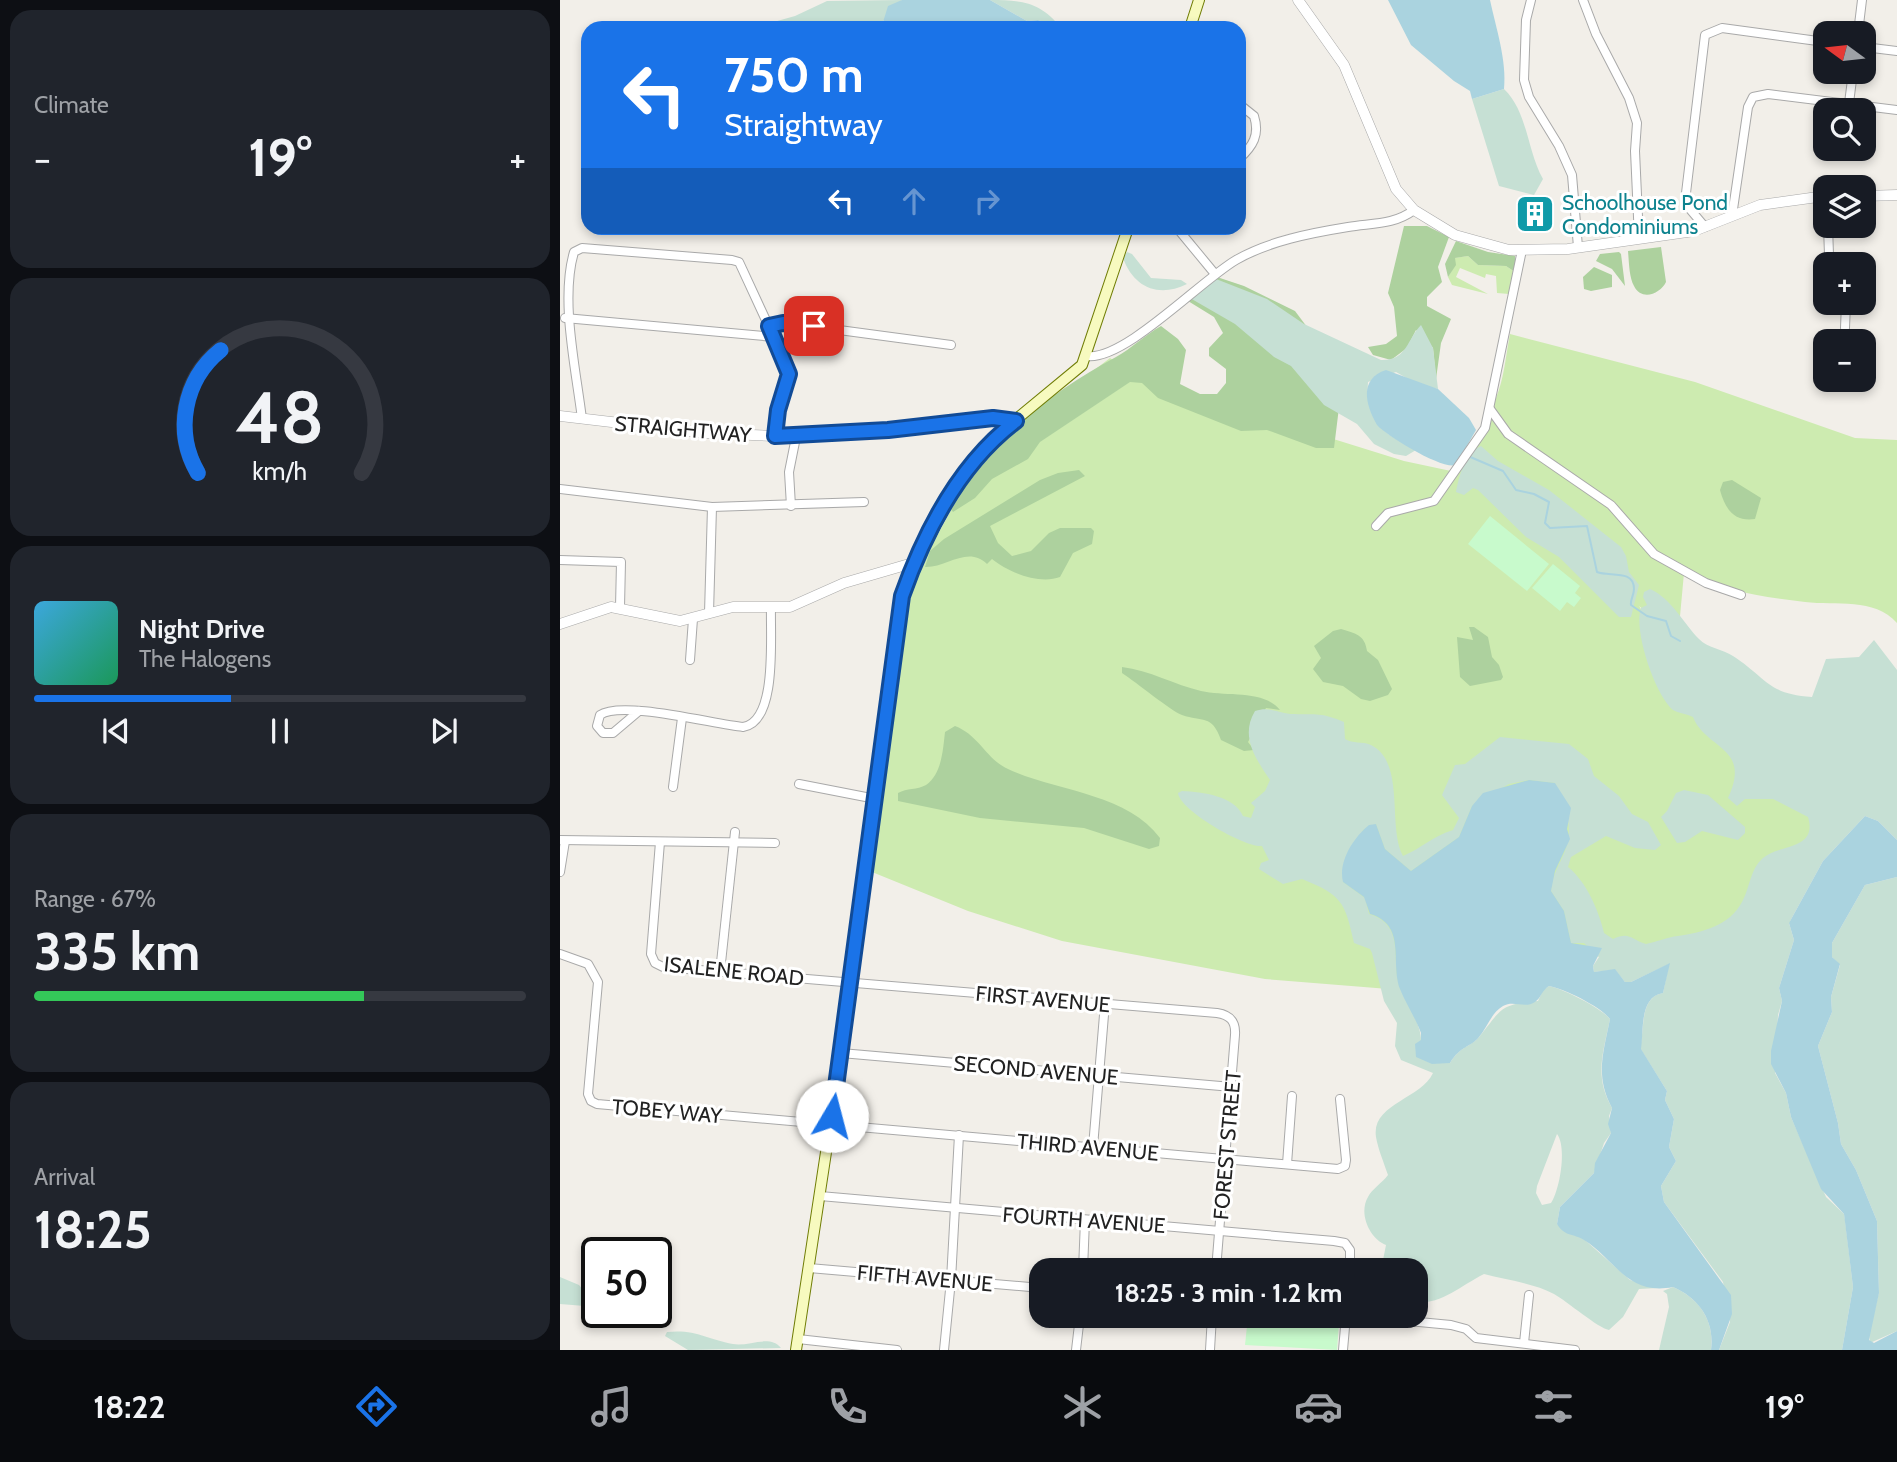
<!DOCTYPE html>
<meta charset="utf-8">
<style>
:root{--surface:#171b24;--page:#20242c;--text:#f1f3f6;--muted:#9ea1a6;--line:#363941;--accent:#1a73e8}
body{margin:0;font-family:Cabin,sans-serif;background:var(--page);color:var(--text);height:100vh;display:flex;flex-direction:column;font-size:26px;white-space:nowrap}
*{box-sizing:border-box;margin:0}
p{font-size:23px;color:var(--muted)}
.icon{flex:none;width:38px;height:38px;fill:none;stroke:currentColor;stroke-width:2;stroke-linecap:round;stroke-linejoin:round}
.map{position:relative;flex:1;overflow:hidden}
.sheet{display:flex;flex-direction:column;gap:10px;padding:10px;background:#0d0f14;width:560px}
.sheet>*{flex:none}
.guide{position:absolute;left:21px;top:21px;width:665px;height:214px;border-radius:21px;box-shadow:0 4px 10px #0003;background:#1a73e8;color:#fff;overflow:hidden}
.needle{width:46px;rotate:285deg}
.controls{position:absolute;left:1253px;top:21px;display:grid;gap:14px}
.controls a{display:grid;place-items:center;width:63px;height:63px;border-radius:14px;background:var(--surface);box-shadow:0 4px 10px #0003;font-size:35px}
.speed{position:absolute;left:21px;top:1237px;display:flex;gap:14px;font-size:35px;font-weight:700;text-align:center}
.speed>*{display:grid;place-content:center;width:91px;height:91px;border-radius:50%;background:var(--surface);box-shadow:0 4px 10px #0003;line-height:1}
.speed .limit{border:4px solid #111;border-radius:10px;background:#fff;color:#111}
.pin{position:absolute;display:grid;place-items:center;width:60px;height:60px;color:#fff;margin:-30px;border-radius:14px;box-shadow:0 4px 10px #0006}
.me{position:absolute;width:77px;margin:-38px;rotate:8deg;stroke-linejoin:round;filter:drop-shadow(0 0 5px #0008)}
.turn{display:flex;align-items:center;gap:24px;height:147px;padding:0 28px;font-size:32px}
.turn .icon{width:91px;height:91px;stroke-width:2.5}
.turn b{display:block;font-size:49px;line-height:60px}
.lanes{display:flex;align-items:center;height:66px;padding:0 28px;background:#0003;justify-content:center;gap:35px;direction:ltr}
.lanes .off{opacity:.35}
.big{font-size:52px;font-weight:700;line-height:1.1}
.sheet .card{flex:1;display:flex;flex-direction:column;justify-content:center;gap:10px;min-width:0;padding:0 24px;border-radius:21px;background:var(--page)}
.sheet .dial{align-items:center;gap:0}
.dial svg{height:182px;overflow:visible;fill:none;stroke:var(--line);stroke-width:7;stroke-linecap:round;text-anchor:middle}
.dial text{fill:var(--text);stroke:none}
.song{display:flex;align-items:center;gap:21px}
.cover{width:84px;height:84px;border-radius:10px;background:linear-gradient(135deg,hsl(200 70% 55%),hsl(150 70% 35%))}
.played{height:7px;border-radius:4px;background:linear-gradient(90deg,var(--accent) 40%,var(--line) 40%)}
.keys{display:flex;justify-content:space-around;direction:ltr}
.heat{display:flex;justify-content:space-between;align-items:center;font-size:38px;direction:ltr}
.charge{height:10px;border-radius:5px;background:linear-gradient(90deg,#34c759 67%,var(--line) 0)}
.trip{position:absolute;left:469px;top:1258px;width:399px;height:70px;border-radius:21px;background:var(--surface);box-shadow:0 4px 10px #0003;font-weight:700;line-height:70px;text-align:center}
.tabs{display:flex;height:112px;justify-content:space-around;align-items:center;background:#090b0e;color:var(--muted)}
.tabs .icon{width:49px;height:49px}
.tabs .current{color:var(--accent)}
.tabs b{font-size:32px;color:var(--text)}
main{display:flex;flex:1;min-height:0}
.map>svg:first-child{display:block}
</style>
<main>
<section class="sheet">
<div class="card"><p>Climate</p>
<div class="heat"><a>−</a><b class="big">19°</b><a>+</a></div>
</div>
<div class="card dial"><svg viewBox="0 0 100 80">
<path d="M14 69A42 42 0 1 1 86 69"/>
<path d="M14 69A42 42 0 0 1 24 15" stroke="#1a73e8"/>
<text x="50" y="56" font-size="32" font-weight="700">48</text>
<text x="50" y="72" font-size="11">km/h</text>
</svg></div>
<div class="card">
<div class="song"><i class="cover"></i><div><b>Night Drive</b><p>The Halogens</p></div></div>
<div class="played"></div>
<div class="keys"><svg class="icon" aria-label="previous" viewBox="0 0 24 24"><path d="M18 5L8 12l10 7zM5 5v14"/></svg><svg class="icon" aria-label="pause" viewBox="0 0 24 24"><path d="M8 5v14M16 5v14"/></svg><svg class="icon" aria-label="next" viewBox="0 0 24 24"><path d="M6 5l10 7-10 7zM19 5v14"/></svg></div>
</div>
<div class="card"><p>Range · 67%</p><b class="big">335 km</b><div class="charge"></div></div>
<div class="card"><p>Arrival</p><b class="big">18:25</b></div>
</section>
<div class="map">
<svg width="1337" height="1350" viewBox="0 0 1337 1350">
<rect width="100%" height="100%" fill="#f2efe9"/>
<g fill="#cdebb0">
<path d="M908,256L918,265L946,266L955,272L949,294L937,293L936,276L926,274L925,278L900,268L896,277L928,294L892,285L888,277L895,265L894,258Z"/>
<path d="M950,334L1135,382L1295,438L1337,440V623C1314,597 1276,606 1245,602C1204,597 1162,591 1124,573L1118,638L1079,606L1088,620L1274,794L1229,924L841,990L705,979L502,941L408,911L312,872L347,603L362,563L411,474L435,446L550,358L584,380L844,461L891,471C908,448 924,425 936,398C944,379 946,354 950,334Z"/>
</g>
<g fill="#add19e">
<path d="M844,226H867L889,237L878,267L882,282L867,297V306L891,319L881,343L876,379L873,348L856,330L847,348L831,360L813,355L808,347L826,344L837,336L834,307L828,293Z"/>
<path d="M896,241L928,252L955,256V272L946,266L918,265L908,256L895,258L896,265L888,277L885,264Z"/>
<path d="M1101,247L1106,282C1101,293 1082,302 1074,286C1069,277 1069,262 1068,251Z"/>
<path d="M1059,252L1061,254L1065,286L1052,269L1036,261L1040,254Z"/>
<path d="M1034,267L1052,275V287L1031,291L1024,289L1023,277Z"/>
<path d="M657,277L684,286L735,311L783,375L774,448H756L707,430L681,431L598,398L582,383L570,382L480,442L468,459L432,479L415,498L393,512L390,508C426,441 490,393 556,357C572,348 585,335 601,326L618,339L626,350L620,384L640,394H657L666,383V369L649,356V348L663,333L654,317L628,301Z"/>
<path d="M519,470L525,476L430,526L438,543L452,556L471,551L489,533L500,528H531L534,531L532,544L513,553L500,577C479,585 448,572 432,559L427,564C408,545 386,568 365,567L370,551L384,539L480,480L498,473Z"/>
<path d="M1172,480L1201,498L1195,519C1174,522 1165,509 1160,490L1163,482Z"/>
<path d="M909,627H914L928,637L932,657L939,665L943,677L941,680L910,686L900,677L897,637L913,640Z"/>
<path d="M781,629C795,633 805,635 807,651L818,660L832,689L828,695L810,701L801,699L783,686L763,682L753,669L761,658L754,646L773,631Z"/>
<path d="M562,667C589,670 615,685 641,691C666,697 703,689 720,710L706,708L688,742L694,750L684,751L661,740C652,714 642,722 622,715C611,711 576,682 562,673Z"/>
<path d="M395,726C419,735 426,759 448,769C495,791 567,793 600,838L599,846L589,849L524,828L420,818L338,801V793C347,788 357,790 366,785C382,774 383,749 385,732Z"/>
</g>
<g fill="#c6e0d4" fill-rule="evenodd">
<path d="M342,0L323,21L305,28H192L235,16L267,1Z"/>
<path d="M430,0C462,0 481,2 501,28L478,20L467,21Z"/>
<path d="M944,89C968,112 967,151 983,179L974,195L939,186L912,99Z"/>
<path d="M567,252L572,254L591,278L621,280L627,284C599,298 574,288 563,258Z"/>
<path d="M656,279L707,299L744,324L821,360C847,361 847,339 861,325L873,348L878,389L857,384L836,372L808,382C806,408 814,426 836,439C843,443 850,444 856,450L846,456L834,454L814,444L797,424L764,405L731,366L714,357L675,324L630,298L632,293Z"/>
<path d="M921,446L938,461L989,490L1061,547L1066,556L1069,572L1079,585L1071,617H1059L999,557L966,537L918,490L913,488L904,495L896,492C899,476 905,453 921,446Z"/>
<path d="M1090,589C1112,599 1123,623 1139,639C1147,648 1163,649 1173,656C1207,678 1207,694 1252,697L1266,659L1299,657L1314,640L1337,670V840L1318,821L1305,816L1263,861L1229,923L1234,940L1219,988L1222,1001L1218,1015L1215,1073L1226,1093L1231,1117L1266,1197L1284,1214L1285,1220L1293,1287L1282,1350H1159L1170,1322L1163,1282L1104,1202L1101,1186L1116,1161L1109,1147L1114,1119L1105,1100L1107,1091L1080,1048C1085,1030 1079,997 1103,993L1109,964L1071,982H1065L1055,970L1034,972L1033,966L1039,957L1024,943H1011L1004,911L991,891C992,874 1001,863 1006,848C1014,824 1004,805 995,783L969,780L949,784L919,801L912,806L899,837L851,871L825,849L816,824L803,830L783,882L805,898L809,914C848,926 829,963 841,990C848,1004 861,1025 861,1040L890,1063C901,1045 911,1047 919,1037C942,1009 939,1004 978,1001L983,990L989,986C1004,989 1041,1008 1050,1019C1043,1054 1034,1076 1052,1108L1049,1116L1051,1133L1044,1143L1034,1173L1000,1207L997,1224L1025,1240L1070,1280L1097,1288L1079,1289L1063,1317L1049,1330C1038,1328 1008,1302 994,1294C974,1283 946,1280 924,1274C900,1286 884,1303 856,1303V1270H821L826,1245C810,1239 798,1214 808,1197C812,1189 822,1183 828,1175C824,1163 818,1149 816,1137C811,1104 861,1099 873,1073L841,1060L835,1046L837,1023L824,1001L812,953L810,949L794,943C785,902 782,895 742,879L723,884L699,869L701,863L709,860L702,846C686,848 620,811 618,793L622,791C643,792 674,796 683,816L691,818L695,807L691,803L705,791L710,780C695,758 680,736 695,711C711,706 719,714 734,714C758,715 760,712 784,722L785,739C793,744 802,741 811,745C846,762 827,827 843,856C862,848 873,836 893,830L899,818L882,795L895,765L905,764L940,737L1009,744L1028,759L1034,776L1059,796L1072,814L1088,822L1101,845L1095,850L1075,848L1046,836L1011,857L1008,867C1026,881 1039,911 1044,933L1053,939C1070,931 1071,940 1086,944C1097,942 1107,937 1118,936C1143,932 1169,926 1182,902C1190,888 1190,869 1203,858C1219,844 1258,850 1248,817L1213,799H1185L1177,806L1168,798C1192,746 1146,750 1133,717C1127,714 1118,713 1113,710C1095,695 1073,630 1081,608L1087,605L1083,597L1084,592ZM997,1134C1007,1147 1000,1189 991,1203L982,1205L976,1193L977,1186Z"/>
<path d="M1124,790L1148,795L1185,827V833L1178,840L1142,831L1125,842L1117,843L1101,817L1107,811L1116,793Z"/>
<path d="M1337,877V1331L1310,1343L1309,1335L1319,1292L1317,1221L1296,1170L1281,1144L1278,1123L1258,1046L1272,1012L1271,997L1280,965L1272,957V943L1305,885Z"/>
<path d="M0,1277L19,1285L37,1307L0,1304Z"/>
<path d="M1113,1287C1139,1298 1155,1321 1151,1350H1099L1109,1307L1107,1294L1103,1291Z"/>
<path d="M107,1332C135,1329 147,1339 173,1344C188,1347 210,1334 221,1348L128,1350L105,1336Z"/>
</g>
<g fill="#c8facc">
<path d="M930,516L989,564L967,591L908,544Z"/>
<path d="M993,564L1020,586L1015,593L1021,598L1014,607L1007,602L1000,611L972,588Z"/>
<path d="M688,1316L779,1324L777,1350L685,1345Z"/>
</g>
<g fill="#aad3df">
<path d="M342,0H430L467,21L478,20L500,28H305L323,22L328,6Z"/>
<path d="M828,0H930C936,28 947,61 944,89L912,99L910,91L894,81L851,45Z"/>
<path d="M826,370L878,389L909,418L916,430L896,465C882,470 827,436 817,425C805,404 799,379 826,370Z"/>
<path d="M969,780L995,783L1011,808L1007,829L1010,839L995,871L991,891L1004,911L1011,943L1042,948L1033,966L1034,972L1055,969L1065,982H1071L1110,963L1103,993C1079,997 1084,1030 1081,1049L1107,1091L1105,1100L1114,1119L1109,1147L1116,1161L1101,1186L1104,1202L1171,1295L1172,1314L1159,1350H1151C1155,1321 1139,1298 1113,1287C1067,1296 1056,1260 1024,1240C1013,1233 1005,1237 997,1224L1000,1207L1034,1173L1035,1163L1051,1133L1048,1124L1052,1108C1035,1076 1043,1054 1050,1019C1041,1007 1005,989 989,986C982,990 981,998 975,1002C965,1009 954,1000 943,1006C931,1013 927,1028 919,1037C910,1048 901,1045 890,1063L872,1064L856,1057L855,1044L861,1040V1033C855,1017 846,1004 840,989C830,962 847,925 810,914L804,897L783,882C778,862 793,838 809,825L816,824L825,849L851,871L899,837L912,806L923,793Z"/>
<path d="M1305,816L1318,821L1337,840V877L1305,885L1272,943V957L1280,964L1271,997L1272,1012L1258,1046L1278,1123L1281,1144L1296,1170L1317,1221L1319,1293L1309,1340L1314,1343L1337,1331V1350H1282L1293,1287L1284,1214L1261,1189L1231,1117L1226,1093L1211,1064V1051L1222,1001L1219,988L1234,940L1229,923L1263,861Z"/>
</g>
<g fill="none" stroke-linecap="round" stroke-linejoin="round">
<path stroke="#aad3df" stroke-width="2" d="M908,456L943,471L956,490L974,494L989,502L985,523L990,528L1027,526L1037,572C1049,577 1074,569 1074,589C1074,595 1070,600 1071,605L1087,616L1106,621L1111,636L1120,641"/>
<g stroke="#a9a9a9" stroke-width="10">
<g id="minor">
<path d="M971,0L966,20L964,80L969,97L999,146L1012,175L1018,247"/>
<path d="M1023,0L1036,34L1069,98L1077,123L1075,151L1079,239"/>
<path d="M1298,33L1302,0"/>
<path d="M1304,47L1337,51"/>
<path d="M1289,103L1293,72"/>
<path d="M679,104L694,116C700,135 693,146 679,159"/>
<path d="M1172,216L1188,107L1193,97L1208,94L1337,110"/>
<path d="M1268,226L1269,255L1274,264"/>
<path d="M1145,227L1129,208L1126,193L1145,35L1162,28L1265,42"/>
<path d="M617,228L655,274"/>
<path d="M5,318L214,337"/>
<path d="M209,326L227,323L391,345"/>
<path d="M1285,328L1286,303"/>
<path d="M527,356C564,361 640,281 676,260C709,241 751,233 788,227C812,223 834,225 854,210"/>
<path d="M930,409L948,434L1051,505L1094,554L1146,583L1181,595"/>
<path d="M22,419C16,369 0,300 14,252L22,248L172,260L179,262L229,370C231,392 215,413 215,436"/>
<path d="M0,489L152,507L304,502"/>
<path d="M231,506L229,472L236,437"/>
<path d="M816,526L828,513L874,501L925,428L962,250"/>
<path d="M0,560L61,562L60,607"/>
<path d="M149,613L152,507"/>
<path d="M130,660L133,619"/>
<path d="M79,711L53,733H43L37,726L40,715C61,700 153,724 183,727C218,722 210,635 211,607"/>
<path d="M239,784L316,799"/>
<path d="M113,787L122,718"/>
<path d="M0,840L215,843"/>
<path d="M100,842L91,954L95,963L103,967L657,1013C670,1015 676,1021 675,1035L656,1270"/>
<path d="M0,872L5,841"/>
<path d="M0,954L28,964L38,982L28,1094L31,1101L37,1104L778,1169L785,1166L786,1160L780,1099"/>
<path d="M160,972L175,832"/>
<path d="M281,1053L672,1087"/>
<path d="M533,1147L545,1003"/>
<path d="M727,1164L732,1096"/>
<path d="M260,1196L774,1241L785,1243L790,1250V1270"/>
<path d="M249,1268L481,1288"/>
<path d="M523,1270L525,1220"/>
<path d="M795,1316L891,1325L906,1329L916,1338L1015,1350"/>
<path d="M238,1339L337,1350"/>
<path d="M964,1343L969,1295"/>
<path d="M384,1350L391,1280L399,1135"/>
<path d="M516,1350L520,1316"/>
<path d="M650,1350L652,1316"/>
<path d="M783,1350L786,1316"/>
</g>
</g>
<g stroke="#a9a9a9" stroke-width="11">
<g id="tertiary">
<path d="M738,0L784,65L836,189L854,210L895,235L949,250L1008,249L1134,231L1200,205L1265,196"/>
<path d="M1304,196L1337,195"/>
<path d="M0,416L145,433L236,437L433,418L456,421"/>
<path d="M0,624L51,607L120,621L173,607H230L284,583L356,562"/>
</g>
</g>
<g stroke="#707d05" stroke-width="12">
<g id="secondary">
<path d="M630,28L639,0"/>
<path d="M236,1350L292,981L342,596L356,562L404,471L430,441L522,365L568,228"/>
</g>
</g>
<use href="#minor" stroke="#fff" stroke-width="8"/>
<use href="#tertiary" stroke="#fff" stroke-width="10"/>
<use href="#secondary" stroke="#f7fabf" stroke-width="10"/>
</g>
<g fill="none" stroke-linecap="round" stroke-linejoin="round">
<g stroke="#114b97" stroke-width="18">
<path id="route" d="M254,326L223,323L209,326L229,374L218,410L215,436L328,430L433,418L456,421C400,463 365,531 342,596L272,1116"/>
</g>
<use href="#route" stroke="#1a73e8" stroke-width="12"/>
</g>
<defs>
<g id="building-square" transform="scale(2.0125)"><rect x="-9" y="-9" width="18" height="18" rx="4" fill="#0f9aa8" stroke="#fff"/><path d="M-4-6H4V6H1V3H-1V6H-4ZM-2.5-4.3h1.7v1.8h-1.7ZM.8-4.3h1.7v1.8H.8ZM-2.5-1h1.7V.8h-1.7ZM.8-1h1.7V.8H.8Z" fill="#fff"/></g>
</defs>
<g fill-rule="evenodd">
<use href="#building-square" x="975" y="214"/>
</g>
<g text-anchor="middle" dominant-baseline="central" stroke-width="6" stroke-linejoin="round" paint-order="stroke">
<g font-size="21" fill="#0d838f" stroke="#fff" text-anchor="start">
<text x="1002" y="202">Schoolhouse Pond<tspan x="1002" dy="24">Condominiums</tspan></text>
</g>
<g font-size="21" fill="#222" stroke="#fff">
<text transform="translate(123 429) rotate(5)">STRAIGHTWAY</text>
<text transform="translate(174 971) rotate(6)">ISALENE ROAD</text>
<text transform="translate(483 999) rotate(5)">FIRST AVENUE</text>
<text transform="translate(476 1070) rotate(5)">SECOND AVENUE</text>
<text transform="translate(107 1111) rotate(5)">TOBEY WAY</text>
<text transform="translate(667 1145) rotate(-85)">FOREST STREET</text>
<text transform="translate(528 1147) rotate(5)">THIRD AVENUE</text>
<text transform="translate(524 1220) rotate(4)">FOURTH AVENUE</text>
<text transform="translate(365 1278) rotate(5)">FIFTH AVENUE</text>
</g>
</g>
</svg>
<div class="controls">
<a><svg class="needle" viewBox="-14 -14 28 28"><path d="M0-13l5 13h-10z" fill="#e53935"/><path d="M0 13l5-13h-10z" fill="#9ea1a6"/></svg></a>
<a><svg class="icon" aria-label="search" viewBox="0 0 24 24"><circle cx="10" cy="10" r="6"/><path d="M15 15l6 6"/></svg></a>
<a><svg class="icon" aria-label="layers" viewBox="0 0 24 24"><path d="M12 4l9 5-9 5-9-5zM3 14l9 5 9-5"/></svg></a>
<a>+</a>
<a>−</a>
</div>
<div class="speed"><div class="limit">50</div></div>
<div class="pin" style="left:254px;top:326px;background:#d93025"><svg class="icon" aria-label="arrive" viewBox="0 0 24 24"><path d="M6 21V4h12l-3 4 3 4H6"/></svg></div>
<svg class="me" style="left:272px;top:1116px" viewBox="-20 -20 40 40"><circle r="19" fill="#fff"/><path d="M0-13L10 11 0 6-10 11z" fill="#1a73e8"/></svg>
<div class="trip">18:25 · 3 min · 1.2 km</div>
<div class="guide">
<div class="turn"><svg class="icon" aria-label="left" viewBox="0 0 24 24"><path d="M17 20v-9H6M10 6l-5 5 5 5"/></svg><div><b>750 m</b>Straightway</div></div>
<div class="lanes"><svg class="icon" aria-label="left" viewBox="0 0 24 24"><path d="M17 20v-9H6M10 6l-5 5 5 5"/></svg><svg class="icon off" aria-label="ahead" viewBox="0 0 24 24"><path d="M12 20V5M6 11l6-6 6 6"/></svg><svg class="icon off" aria-label="right" viewBox="0 0 24 24"><path d="M7 20v-9h11M14 6l5 5-5 5"/></svg></div>
</div>
</div>
</main>
<nav class="tabs">
<b>18:22</b>
<svg class="icon current" aria-label="directions" viewBox="0 0 24 24"><path d="M12 3l9 9-9 9-9-9zM9 14v-3h6M13 9l2 2-2 2"/></svg>
<svg class="icon" aria-label="music" viewBox="0 0 24 24"><path d="M9 18V5l10-2v13"/><circle cx="6" cy="18" r="3"/><circle cx="16" cy="16" r="3"/></svg>
<svg class="icon" aria-label="phone" viewBox="0 0 24 24"><path d="M5 4h4l2 5-3 2q2 4 5 5l2-3 5 2v4C11 20 4 13 5 4z"/></svg>
<svg class="icon" aria-label="climate" viewBox="0 0 24 24"><path d="M12 3v18M4 7l16 10M4 17L20 7"/></svg>
<svg class="icon" aria-label="car" viewBox="0 0 24 24"><path d="M5 17H2v-5l4-1 3-4h7l3 4 3 1v5h-3M9 17h6M6 11h13"/><circle cx="7" cy="17" r="2"/><circle cx="17" cy="17" r="2"/></svg>
<svg class="icon" aria-label="filters" viewBox="0 0 24 24"><path d="M4 7h16M4 17h16"/><circle cx="9" cy="7" r="2"/><circle cx="15" cy="17" r="2"/></svg>
<b>19°</b>
</nav>
